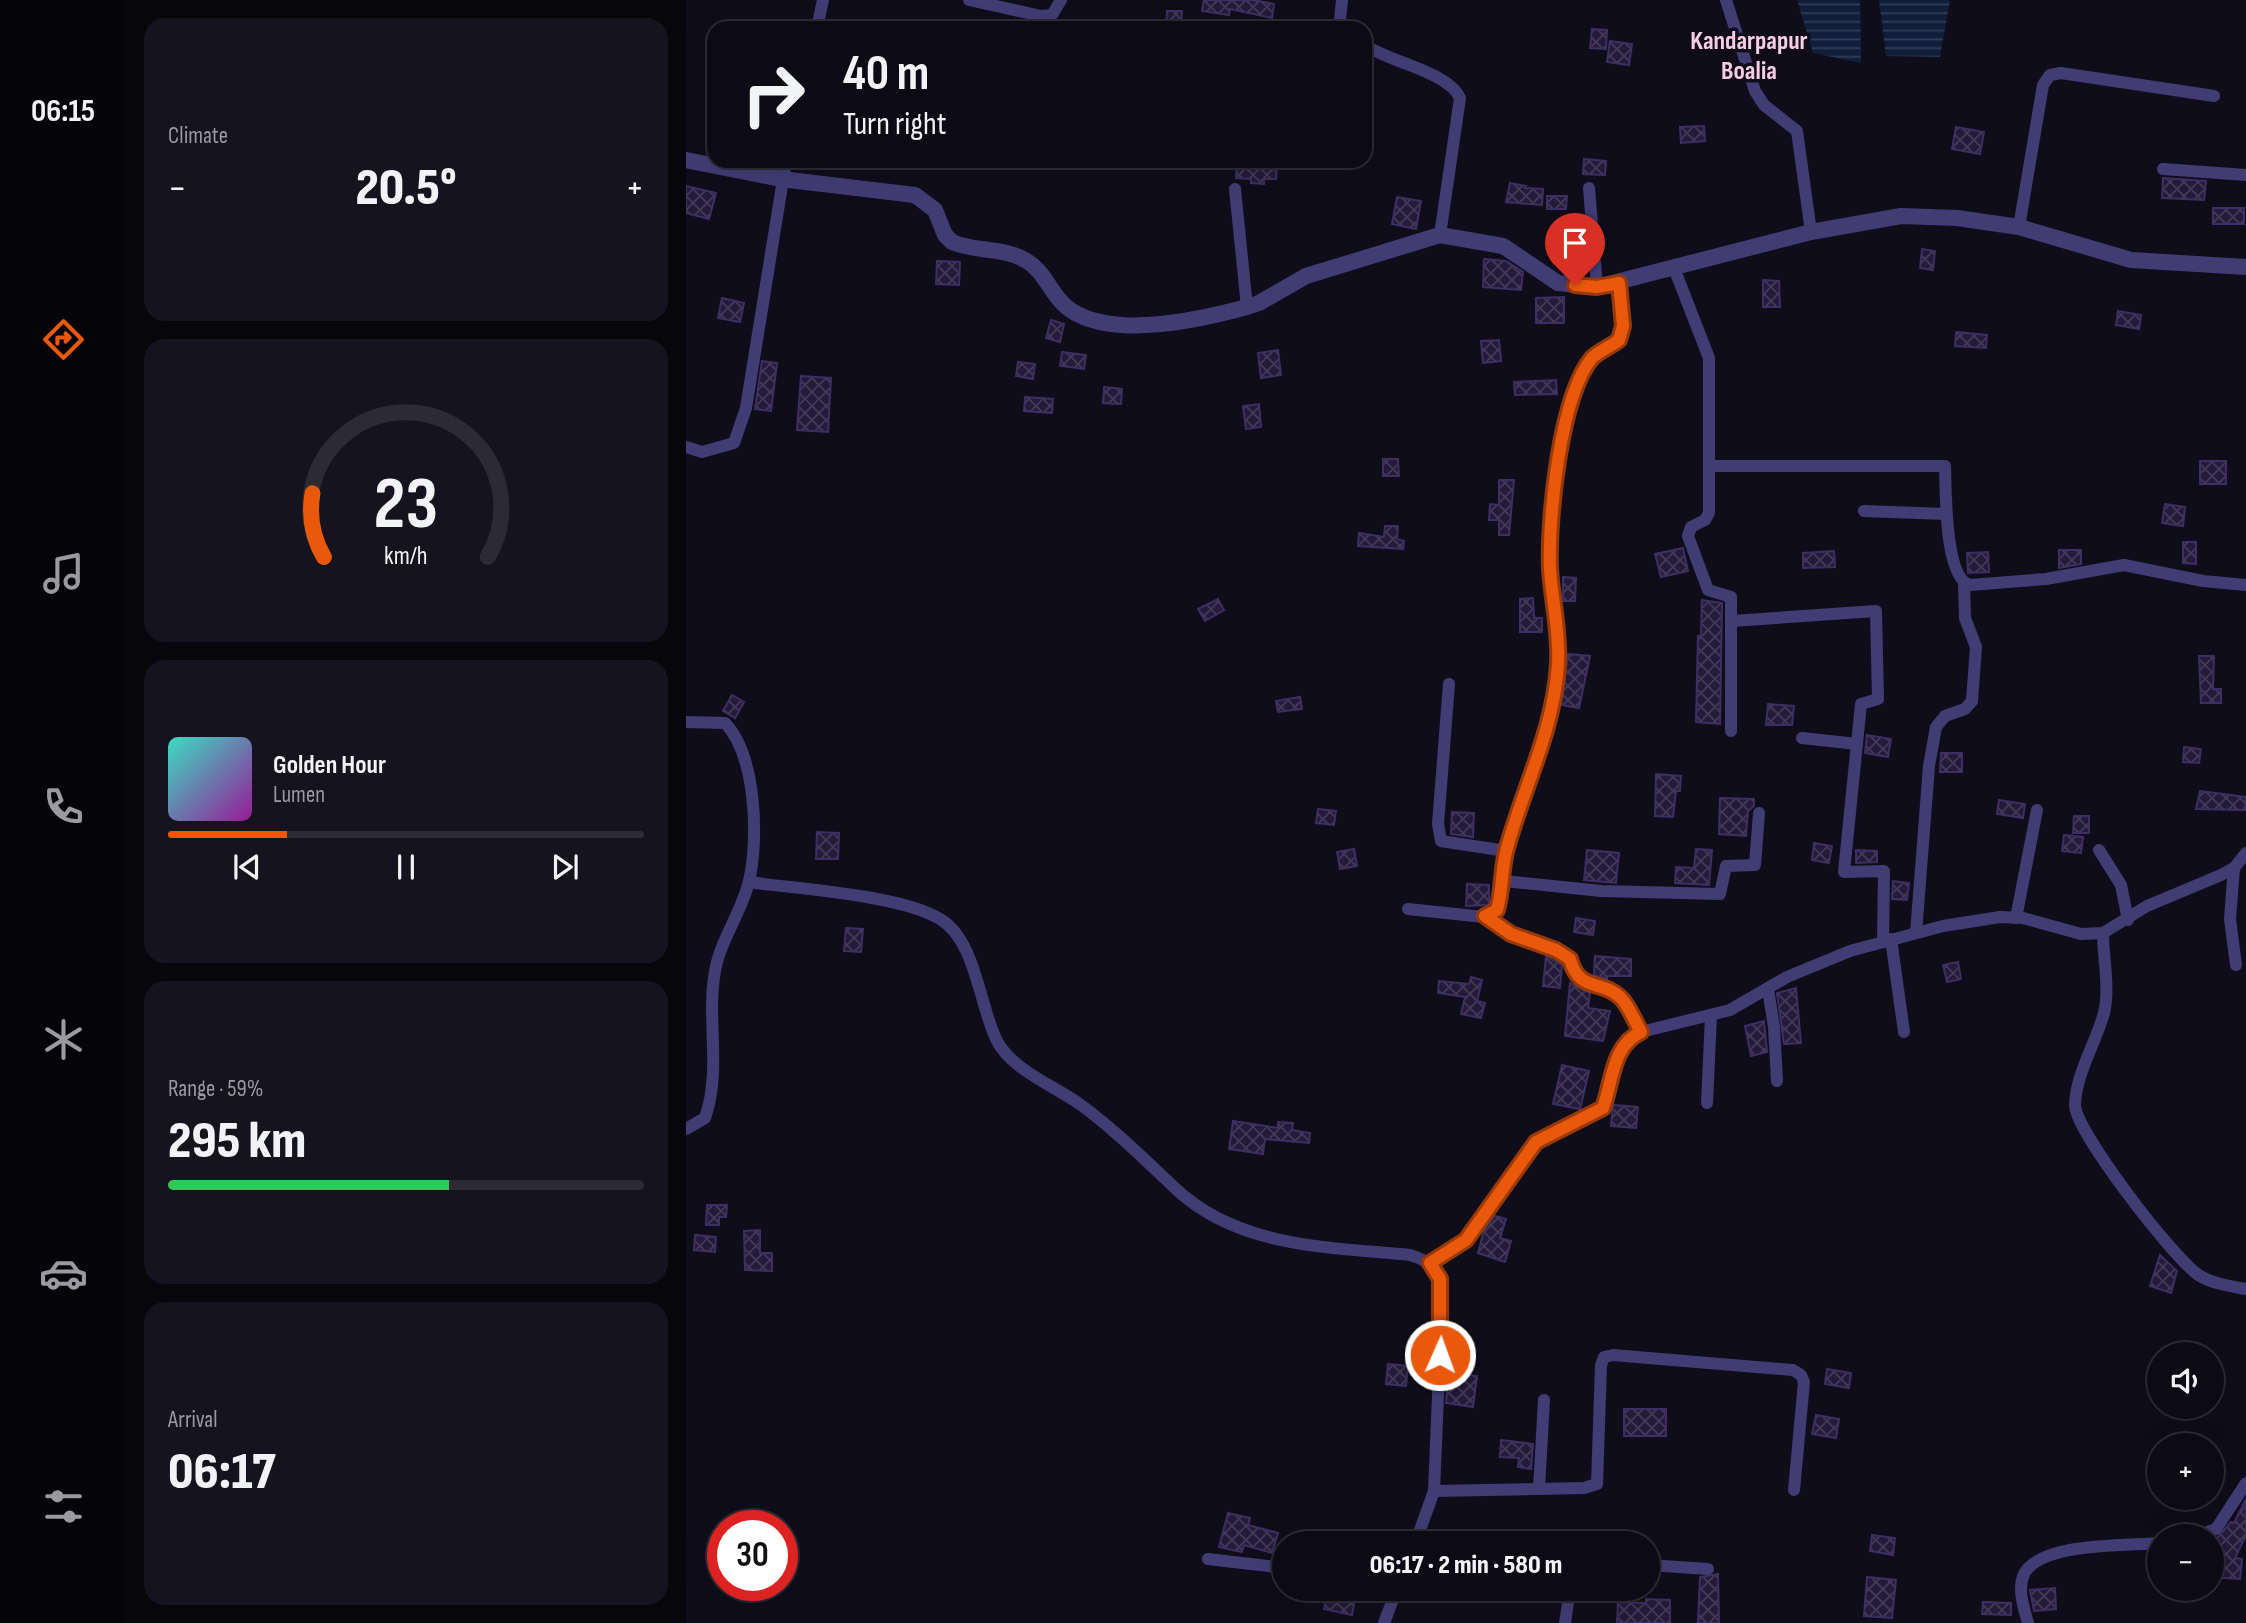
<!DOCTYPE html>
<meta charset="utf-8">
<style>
:root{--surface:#0c0a14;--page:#15131d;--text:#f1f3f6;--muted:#9a9aa0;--line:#2c2b34;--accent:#ea580c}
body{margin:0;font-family:"Sofia Sans Condensed",sans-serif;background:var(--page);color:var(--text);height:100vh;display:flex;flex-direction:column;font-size:26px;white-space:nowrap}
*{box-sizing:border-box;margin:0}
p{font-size:23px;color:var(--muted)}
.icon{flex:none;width:38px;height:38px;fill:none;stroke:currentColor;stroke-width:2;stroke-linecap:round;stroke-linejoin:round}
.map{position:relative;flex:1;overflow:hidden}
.panel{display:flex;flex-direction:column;gap:18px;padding:18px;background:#07060b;width:560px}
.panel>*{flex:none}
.guide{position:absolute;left:21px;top:21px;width:665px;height:147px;border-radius:21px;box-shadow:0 7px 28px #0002,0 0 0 2px var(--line);background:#0c0a14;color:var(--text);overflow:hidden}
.buttons{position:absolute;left:1461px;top:1342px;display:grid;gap:14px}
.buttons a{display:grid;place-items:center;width:77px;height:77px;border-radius:50%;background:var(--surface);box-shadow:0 7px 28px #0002,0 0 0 2px var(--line);font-size:35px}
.speed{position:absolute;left:21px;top:1510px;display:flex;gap:14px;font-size:35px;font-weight:700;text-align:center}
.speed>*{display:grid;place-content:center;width:91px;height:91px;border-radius:50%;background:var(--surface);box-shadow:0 7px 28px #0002,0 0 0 2px var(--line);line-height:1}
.speed .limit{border:10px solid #d22;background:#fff;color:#111}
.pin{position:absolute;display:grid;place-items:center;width:60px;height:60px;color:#fff;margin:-72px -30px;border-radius:50% 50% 50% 0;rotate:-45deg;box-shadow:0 0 7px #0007}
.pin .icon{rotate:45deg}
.me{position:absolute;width:77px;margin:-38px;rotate:2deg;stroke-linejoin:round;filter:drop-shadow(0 0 5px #0008)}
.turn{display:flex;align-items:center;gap:24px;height:147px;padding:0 21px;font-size:32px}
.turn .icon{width:91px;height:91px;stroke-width:2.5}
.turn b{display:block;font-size:49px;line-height:60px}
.big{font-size:52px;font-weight:800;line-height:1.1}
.panel .card{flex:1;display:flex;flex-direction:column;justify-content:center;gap:10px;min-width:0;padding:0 24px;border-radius:21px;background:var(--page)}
.panel .dial{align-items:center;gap:0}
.dial svg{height:182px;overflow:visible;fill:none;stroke:var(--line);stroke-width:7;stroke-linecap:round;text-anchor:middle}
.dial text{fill:var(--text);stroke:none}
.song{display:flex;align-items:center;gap:21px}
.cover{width:84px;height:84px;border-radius:10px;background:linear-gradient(135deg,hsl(170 70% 55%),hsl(300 70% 35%))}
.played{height:7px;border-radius:4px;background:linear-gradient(90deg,var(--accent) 25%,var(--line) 25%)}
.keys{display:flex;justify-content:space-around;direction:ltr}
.heat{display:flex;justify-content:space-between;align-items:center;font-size:38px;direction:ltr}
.charge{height:10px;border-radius:5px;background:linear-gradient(90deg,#34c759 59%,var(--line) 0)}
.trip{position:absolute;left:586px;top:1531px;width:388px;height:70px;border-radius:35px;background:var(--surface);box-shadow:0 7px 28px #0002,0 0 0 2px var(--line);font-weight:800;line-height:70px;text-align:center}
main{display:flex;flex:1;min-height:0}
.tabs{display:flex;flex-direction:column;width:126px;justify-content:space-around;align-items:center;background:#050408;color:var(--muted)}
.tabs .icon{width:49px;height:49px}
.tabs .current{color:var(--accent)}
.tabs b{font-size:32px;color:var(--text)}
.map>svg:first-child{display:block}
</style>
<main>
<nav class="tabs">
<b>06:15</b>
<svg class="icon current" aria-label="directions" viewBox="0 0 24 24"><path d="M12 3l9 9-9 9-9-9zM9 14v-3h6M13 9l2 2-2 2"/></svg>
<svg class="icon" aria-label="music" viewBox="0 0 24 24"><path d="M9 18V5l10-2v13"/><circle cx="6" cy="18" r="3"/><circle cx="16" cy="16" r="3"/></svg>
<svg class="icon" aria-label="phone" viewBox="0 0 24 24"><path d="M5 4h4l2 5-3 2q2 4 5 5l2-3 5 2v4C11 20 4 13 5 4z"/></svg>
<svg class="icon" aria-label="climate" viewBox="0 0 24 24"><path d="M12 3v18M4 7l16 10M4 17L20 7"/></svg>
<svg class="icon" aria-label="car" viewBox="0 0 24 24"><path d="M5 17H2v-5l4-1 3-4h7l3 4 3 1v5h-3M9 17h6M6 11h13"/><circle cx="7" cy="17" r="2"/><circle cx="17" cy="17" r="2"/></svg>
<svg class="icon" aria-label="filters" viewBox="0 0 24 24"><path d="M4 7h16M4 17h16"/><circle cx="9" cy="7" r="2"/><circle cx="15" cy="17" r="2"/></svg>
</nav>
<section class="panel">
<div class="card"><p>Climate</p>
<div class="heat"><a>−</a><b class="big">20.5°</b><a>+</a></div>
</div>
<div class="card dial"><svg viewBox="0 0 100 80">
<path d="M14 69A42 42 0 1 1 86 69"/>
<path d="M14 69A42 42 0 0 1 9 41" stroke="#ea580c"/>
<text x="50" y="56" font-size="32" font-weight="700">23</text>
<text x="50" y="72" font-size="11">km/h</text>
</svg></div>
<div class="card">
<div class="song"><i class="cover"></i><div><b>Golden Hour</b><p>Lumen</p></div></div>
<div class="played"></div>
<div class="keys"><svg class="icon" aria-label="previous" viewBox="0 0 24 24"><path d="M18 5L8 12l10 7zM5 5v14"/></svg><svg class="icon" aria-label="pause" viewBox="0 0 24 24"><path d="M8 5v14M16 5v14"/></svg><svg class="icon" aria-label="next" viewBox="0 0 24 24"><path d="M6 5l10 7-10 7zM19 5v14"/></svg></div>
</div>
<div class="card"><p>Range · 59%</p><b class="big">295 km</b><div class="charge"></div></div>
<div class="card"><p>Arrival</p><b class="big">06:17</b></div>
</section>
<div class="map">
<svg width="1560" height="1623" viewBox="0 0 1560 1623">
<defs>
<pattern id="water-rules" width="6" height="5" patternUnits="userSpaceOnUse" patternTransform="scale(1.75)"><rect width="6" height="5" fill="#101e3b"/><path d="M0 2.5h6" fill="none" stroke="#323e58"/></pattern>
<pattern id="building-cross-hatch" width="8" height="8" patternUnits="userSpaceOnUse" patternTransform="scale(1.75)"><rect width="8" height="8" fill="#231b3a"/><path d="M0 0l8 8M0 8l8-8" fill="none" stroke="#423b57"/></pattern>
</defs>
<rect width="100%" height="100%" fill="#100d1b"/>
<g fill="url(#water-rules)">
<path d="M1111,0H1174L1175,63L1127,53Z"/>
<path d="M1193,0H1264L1254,57L1200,56Z"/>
</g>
<g fill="url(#building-cross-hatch)" stroke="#3d2f63" stroke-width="2">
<path d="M518,0H567L588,4L586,18L544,9L543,15L516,11Z"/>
<path d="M481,11H496L495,28H480Z"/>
<path d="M906,29L921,30L920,49L904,48Z"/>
<path d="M924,41L946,44L943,65L921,62Z"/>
<path d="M1018,126L1019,141L995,143L994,127Z"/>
<path d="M1270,127L1298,132L1294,154L1266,149Z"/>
<path d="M898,159L920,161L919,175L897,174Z"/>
<path d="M551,161H591L590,179H578V184L565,183V179L550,178Z"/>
<path d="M1477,178L1520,181L1518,200L1476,198Z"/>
<path d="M824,183L840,186L839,188L857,189L856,205L820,202Z"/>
<path d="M0,186L30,193L23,219L0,213Z"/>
<path d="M861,196H881L880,209H861Z"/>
<path d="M711,197L735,201L730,229L706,224Z"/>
<rect x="1527" y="208" width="31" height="16"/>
<path d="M1236,249L1249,251L1247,270L1234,268Z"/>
<path d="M798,259L820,261L837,272L835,290L797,287Z"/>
<path d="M251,261L274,262L273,285L250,284Z"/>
<path d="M1077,280L1093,281L1094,307H1077Z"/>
<path d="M878,297V323H850V298Z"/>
<path d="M36,298L58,303L54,322L32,318Z"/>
<path d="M1432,311L1455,315L1453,329L1430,325Z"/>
<path d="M365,320L378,324L374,342L360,338Z"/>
<path d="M1270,332L1301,335L1300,348L1269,346Z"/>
<path d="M813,340L815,361L797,363L795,341Z"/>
<path d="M592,350L595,375L575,378L572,353Z"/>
<path d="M376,352L400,355L398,369L374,366Z"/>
<path d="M76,361L91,363L85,411L69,409Z"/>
<path d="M332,362L349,364L347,379L330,376Z"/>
<path d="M115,376L145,378L142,432L111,430Z"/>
<path d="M870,380L871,394L829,395L828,382Z"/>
<path d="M418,387L436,389L435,404L417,403Z"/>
<path d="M339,397L367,399L366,413L338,411Z"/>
<path d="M573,404L575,427L560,429L557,406Z"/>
<path d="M697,459H712L713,476H697Z"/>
<rect x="1514" y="461" width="26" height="23"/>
<path d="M813,480H828L823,535H813V520H803L804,504L813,505Z"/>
<path d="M1479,504L1499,507L1497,526L1476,523Z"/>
<path d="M699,526H712L711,539L718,541L717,549L672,546L673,533L698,537Z"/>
<path d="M1497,542H1510V564L1497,563Z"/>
<path d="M997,548L1002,571L975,577L969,554Z"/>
<path d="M1373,550H1395V564L1373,568Z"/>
<path d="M1148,551L1149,567L1117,568V553Z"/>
<path d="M1302,552L1303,572L1282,573L1281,553Z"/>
<path d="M877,577L890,578L889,601H877Z"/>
<path d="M847,598L848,618H856V632H834V599Z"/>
<path d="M532,599L538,610L519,621L512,609Z"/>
<path d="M1016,600L1036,603L1034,724L1010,722L1012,636H1015Z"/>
<path d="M882,654L904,656L893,708L875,705Z"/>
<path d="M1513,656H1528L1527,689H1535V703H1515Z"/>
<path d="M46,695L58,702L49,718L37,711Z"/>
<path d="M614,697L616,709L592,712L590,701Z"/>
<path d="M1082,704L1108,706L1106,725H1080Z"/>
<path d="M1181,735L1205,739L1202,757L1179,753Z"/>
<path d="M1498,747L1515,749L1513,763L1497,762Z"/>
<path d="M1255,753H1276V772H1254Z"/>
<path d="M970,774L995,776L994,791H990L987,817L969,816Z"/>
<path d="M1514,791L1560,797L1559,810L1510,809Z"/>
<path d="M1034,798L1068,799V806L1062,811L1060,836L1033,834Z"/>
<path d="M1313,800L1339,804L1337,818L1311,814Z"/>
<path d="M632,809L650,811L648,825L630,823Z"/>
<path d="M766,812L788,813L787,837L765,834Z"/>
<path d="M1388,816H1403V833H1387Z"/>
<path d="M131,832L153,833L152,859H130Z"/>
<path d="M1378,835L1397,837L1395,853L1376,851Z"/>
<path d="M1128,843L1146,846L1143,863L1126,860Z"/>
<path d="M668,849L671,866L654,869L651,852Z"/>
<path d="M1010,849L1026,850L1023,885L989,883L990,867L1008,868Z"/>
<path d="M901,850L933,853L930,883L898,880Z"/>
<path d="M1170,850L1191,851V862L1170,863Z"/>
<path d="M1207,881L1223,883L1221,900L1206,899Z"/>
<path d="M781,884L803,885V905L780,906Z"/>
<path d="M890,918L909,921L907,935L888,932Z"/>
<path d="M160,928L177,929L175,952L158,951Z"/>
<path d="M860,956L876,965L874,988L857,986Z"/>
<path d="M909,956L945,959V976H921V979L908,975Z"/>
<path d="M1272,962L1275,979L1261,982L1257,965Z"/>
<path d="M785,977L796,980L791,1001L799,1003L795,1018L775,1014L779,997L752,993L753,981L783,984Z"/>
<path d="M884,983L904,993L902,1008L924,1011L917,1041L879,1036Z"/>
<path d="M1110,988L1115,1043L1098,1044L1091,993Z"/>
<path d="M1078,1021L1081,1052L1065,1056L1059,1026Z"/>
<path d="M876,1065L903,1071L894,1109L867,1104Z"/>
<path d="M927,1105L952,1107L950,1128L925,1126Z"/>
<path d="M547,1121L592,1128V1122L607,1123L606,1130L624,1133L623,1143L579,1139L577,1154L543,1149Z"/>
<path d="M21,1205H41L40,1217H33V1225H20Z"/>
<path d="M809,1216L820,1219L814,1238L825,1241L819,1262L792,1253L798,1230Z"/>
<path d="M74,1230V1253H86V1271L59,1270L58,1231Z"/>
<path d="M9,1235L30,1237L29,1252L8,1250Z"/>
<path d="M1474,1255L1491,1271L1485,1293L1464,1286Z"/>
<path d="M702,1364L722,1366L720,1386L700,1384Z"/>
<path d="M1141,1369L1165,1373L1163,1388L1139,1384Z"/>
<path d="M763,1372L791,1376L787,1407L760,1403Z"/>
<rect x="938" y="1409" width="42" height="27"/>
<path d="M1130,1415L1153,1419L1150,1438L1126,1434Z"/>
<path d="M815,1440L847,1444L845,1469L832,1467L833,1458L814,1457Z"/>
<path d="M1560,1499V1535L1549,1558L1556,1559L1554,1579L1526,1577V1551L1532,1537L1545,1522L1548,1523Z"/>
<path d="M542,1513L564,1518L562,1525L592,1533L586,1553L558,1545L556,1552L533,1547Z"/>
<path d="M1186,1535L1209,1538L1207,1555L1184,1551Z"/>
<path d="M1032,1574L1033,1623H1012L1014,1577Z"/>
<path d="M1181,1577L1210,1580L1206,1618L1178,1616Z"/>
<path d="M1369,1588L1370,1609L1348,1611L1344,1590Z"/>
<path d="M642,1589H671L666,1615L638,1609Z"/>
<path d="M960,1599L984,1600V1623H931L932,1602L960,1603Z"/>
<path d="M1297,1602L1325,1603V1615L1296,1614Z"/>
</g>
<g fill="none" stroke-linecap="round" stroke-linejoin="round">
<g stroke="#423c75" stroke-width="12">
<path d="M283,0L355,16L366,15L375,0"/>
<path d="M656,0L654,20L657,28"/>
<path d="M1040,0L1069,91L1078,105L1111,131L1125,232"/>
<path d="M131,28L137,0"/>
<path d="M679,45C705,63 763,72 774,98L754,235"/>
<path d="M1477,169L1560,175"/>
<path d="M903,188L911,287"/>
<path d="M549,189L561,307"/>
<path d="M1333,227L1357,85L1364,75L1375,73L1528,96"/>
<path d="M988,268L1023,358V513L1019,520L1005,527L1002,536L1022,590L1045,597V731"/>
<path d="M0,447L16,452L48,443L60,408L100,161"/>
<path d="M1024,466H1259C1260,490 1258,578 1284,585L1360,579L1438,565L1517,581L1560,585"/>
<path d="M1178,511L1260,514"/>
<path d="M1046,621L1190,611L1192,699L1175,704L1158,872L1198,871L1197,941"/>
<path d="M763,684L752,824L755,841L820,851"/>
<path d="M0,722L39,723C70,755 73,839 63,881C56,912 35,938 29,971C20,1020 36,1069 19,1118L0,1129"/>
<path d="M1116,738L1171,744"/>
<path d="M1413,850L1435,885L1442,920"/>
<path d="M1548,868L1544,919L1550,965"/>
<path d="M818,881L915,891L1034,894L1040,866L1069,865L1073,813"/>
<path d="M63,882C112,889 215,895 254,919C290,940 293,1005 311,1041C326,1070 369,1086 395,1105C429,1130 459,1160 490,1189C553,1248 643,1247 724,1255C750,1262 754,1276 756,1301L748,1491L729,1544"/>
<path d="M722,909L798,917L811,910C817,890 815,868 821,848C838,786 868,729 872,664C874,633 866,600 865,569C862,515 873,412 900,367C909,352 927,350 935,336L933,283"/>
<path d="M799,916L825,934L870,950L884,959C893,993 916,979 935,998C943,1006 949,1022 955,1032"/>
<path d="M1330,918L1351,810"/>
<path d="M1230,933L1243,766L1250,727L1259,716L1279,709L1286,701L1290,647L1279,618L1278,583"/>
<path d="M1417,933C1417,958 1424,988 1418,1013C1410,1043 1390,1073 1389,1105C1389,1131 1490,1262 1514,1276C1528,1284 1544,1286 1560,1289"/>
<path d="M1205,939L1218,1032"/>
<path d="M1082,989L1088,1027L1091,1081"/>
<path d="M1021,1103L1025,1016"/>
<path d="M745,1263L781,1240L850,1141L917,1108L934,1050L940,1039L955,1032L1044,1010L1101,977L1164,951L1257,926L1314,917L1337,918L1395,934L1417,933L1461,906L1535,875L1548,868L1560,853"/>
<path d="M853,1489L858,1400"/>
<path d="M748,1491L898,1488L911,1484L915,1365L918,1357L927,1355L1107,1370L1115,1375L1118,1382L1108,1490"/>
<path d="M1511,1536L1530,1529L1560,1483"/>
<path d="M522,1559L598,1568"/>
<path d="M962,1565L1022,1569"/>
<path d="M694,1589L710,1592"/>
<path d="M698,1623L711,1589"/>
<path d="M879,1623L884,1589"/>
<path d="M1342,1623C1338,1608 1331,1590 1338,1574C1355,1542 1440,1546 1474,1543"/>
</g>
<path stroke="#423c75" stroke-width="16" d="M0,160L95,179L229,195L249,210L259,235L266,242C289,252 317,247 339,260C360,271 366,299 386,311C430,339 513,320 561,307L573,303L620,276L754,235L817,246L872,283L911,287L1125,232L1215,216L1271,218L1333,227L1445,260L1560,267"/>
</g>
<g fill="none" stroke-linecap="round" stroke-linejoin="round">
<g stroke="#983908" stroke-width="18">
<path id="route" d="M754,1355V1279L744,1263L780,1240L850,1142L917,1108C927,1080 926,1046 955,1032C949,1022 943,1006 935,998C916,979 893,993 884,959L870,950L825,934L799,916L811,910C817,890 815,868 821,848C838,786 868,730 872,664C874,633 866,600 864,569C862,519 874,396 906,358C913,351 924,347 933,340L937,326L933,283L911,287L889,285"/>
</g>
<use href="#route" stroke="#ea580c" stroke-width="12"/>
</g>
<g text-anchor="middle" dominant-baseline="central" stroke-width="7" stroke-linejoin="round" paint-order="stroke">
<g font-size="26" font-weight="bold" fill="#facde7" stroke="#100d1b">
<text x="1063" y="41">Kandarpapur<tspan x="1063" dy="30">Boalia</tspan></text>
</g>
</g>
</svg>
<div class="buttons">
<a><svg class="icon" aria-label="sound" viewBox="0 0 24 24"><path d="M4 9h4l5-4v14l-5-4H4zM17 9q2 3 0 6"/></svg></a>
<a>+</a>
<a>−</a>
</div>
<div class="speed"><div class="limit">30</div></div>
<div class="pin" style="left:889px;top:285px;background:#d93025"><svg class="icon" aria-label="arrive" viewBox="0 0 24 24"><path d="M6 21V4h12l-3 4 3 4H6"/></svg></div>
<svg class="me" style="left:754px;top:1355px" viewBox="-20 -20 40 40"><circle r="17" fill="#ea580c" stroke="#fff" stroke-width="3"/><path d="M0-11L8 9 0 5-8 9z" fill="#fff"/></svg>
<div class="trip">06:17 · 2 min · 580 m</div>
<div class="guide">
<div class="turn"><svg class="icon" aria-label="right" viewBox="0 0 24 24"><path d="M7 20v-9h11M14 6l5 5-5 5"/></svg><div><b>40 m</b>Turn right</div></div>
</div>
</div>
</main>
